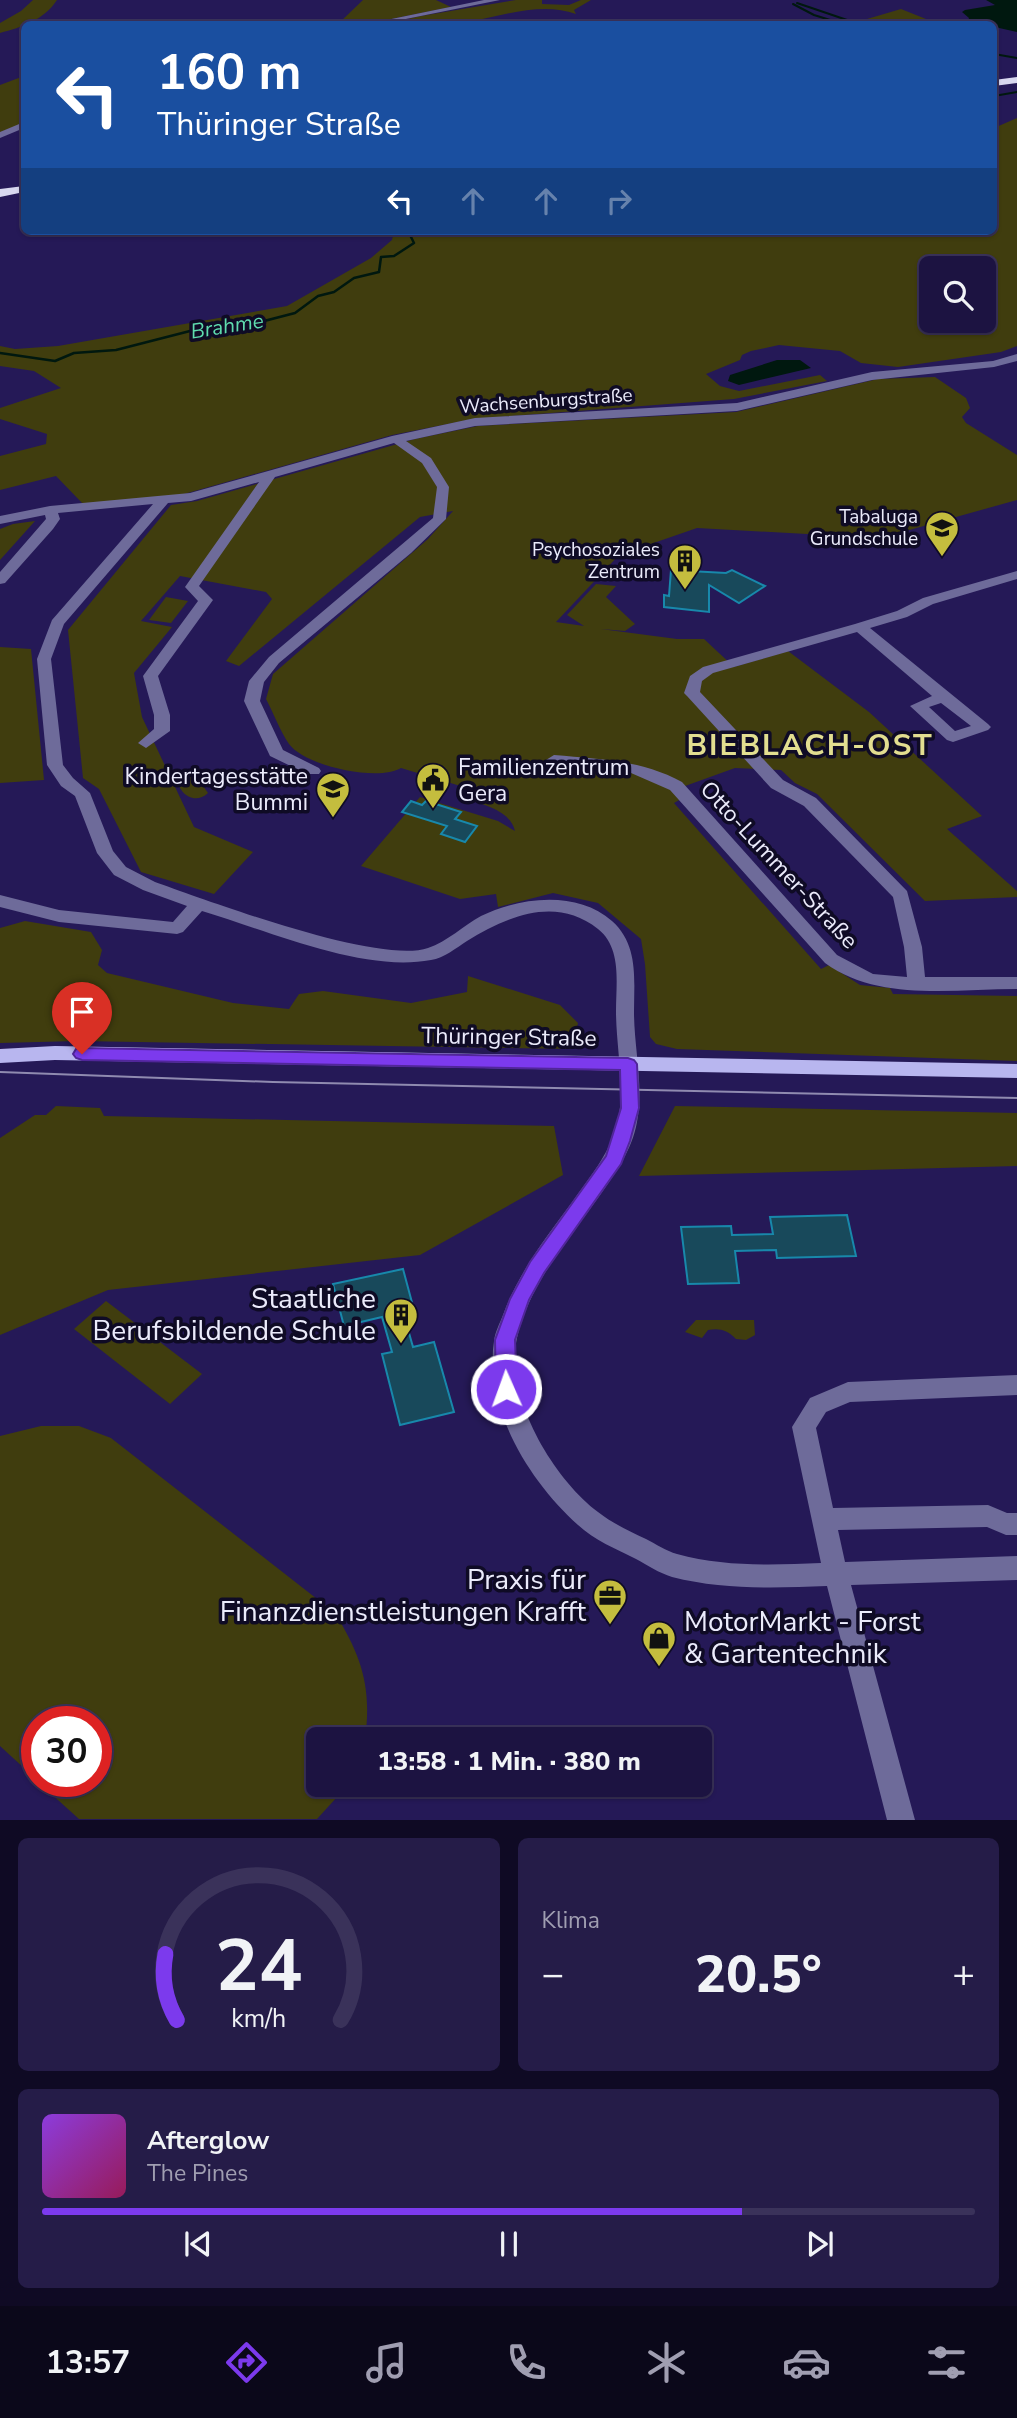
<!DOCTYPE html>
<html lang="de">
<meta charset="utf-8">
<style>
:root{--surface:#1c1341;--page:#251c48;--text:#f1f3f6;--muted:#a09eb1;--line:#3a325a;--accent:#7c3aed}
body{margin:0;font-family:"Nunito Sans",sans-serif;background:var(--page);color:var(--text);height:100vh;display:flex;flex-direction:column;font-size:26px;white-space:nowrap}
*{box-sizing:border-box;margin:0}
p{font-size:23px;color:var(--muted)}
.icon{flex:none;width:38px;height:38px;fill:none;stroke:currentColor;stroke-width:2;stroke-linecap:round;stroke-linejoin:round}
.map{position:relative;height:1820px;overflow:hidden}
.drawer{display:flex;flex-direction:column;gap:18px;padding:18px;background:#0f0a24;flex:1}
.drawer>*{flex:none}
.top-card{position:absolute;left:21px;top:21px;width:976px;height:214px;border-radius:10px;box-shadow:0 2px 5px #0004,0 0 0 2px var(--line);background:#1a4fa0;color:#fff;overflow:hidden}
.buttons{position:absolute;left:919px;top:256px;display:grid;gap:14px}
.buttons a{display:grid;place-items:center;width:77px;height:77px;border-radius:10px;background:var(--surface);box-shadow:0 2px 5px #0004,0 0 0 2px var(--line);font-size:35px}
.speed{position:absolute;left:21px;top:1706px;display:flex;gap:14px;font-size:35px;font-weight:700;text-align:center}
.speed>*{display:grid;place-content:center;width:91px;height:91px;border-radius:50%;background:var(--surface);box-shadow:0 2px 5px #0004,0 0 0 2px var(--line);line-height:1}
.speed .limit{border:10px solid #d22;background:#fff;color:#111}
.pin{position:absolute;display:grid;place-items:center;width:60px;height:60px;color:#fff;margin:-72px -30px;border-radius:50% 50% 50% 0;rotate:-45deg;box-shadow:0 0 7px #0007}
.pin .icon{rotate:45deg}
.me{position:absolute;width:77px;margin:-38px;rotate:358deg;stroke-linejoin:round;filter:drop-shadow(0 0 5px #0008)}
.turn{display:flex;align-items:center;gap:24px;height:147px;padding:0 21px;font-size:32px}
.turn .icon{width:91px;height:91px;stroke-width:2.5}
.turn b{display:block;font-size:49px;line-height:60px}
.lanes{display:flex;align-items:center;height:66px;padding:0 21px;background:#0003;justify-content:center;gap:35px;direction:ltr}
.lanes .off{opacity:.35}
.big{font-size:52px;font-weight:800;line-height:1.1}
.drawer .tile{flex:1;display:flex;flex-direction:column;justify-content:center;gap:10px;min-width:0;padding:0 24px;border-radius:10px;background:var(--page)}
.drawer .dial{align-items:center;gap:0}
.dial svg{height:182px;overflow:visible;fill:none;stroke:var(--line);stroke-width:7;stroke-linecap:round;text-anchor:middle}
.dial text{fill:var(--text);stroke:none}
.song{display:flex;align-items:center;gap:21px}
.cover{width:84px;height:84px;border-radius:10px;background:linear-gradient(135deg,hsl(270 70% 55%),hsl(330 70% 35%))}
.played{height:7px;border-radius:4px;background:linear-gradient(90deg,var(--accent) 75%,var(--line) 75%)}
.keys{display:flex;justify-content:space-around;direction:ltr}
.heat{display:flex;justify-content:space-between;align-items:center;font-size:38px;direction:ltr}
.drawer .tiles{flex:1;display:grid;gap:18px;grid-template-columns:1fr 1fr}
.tile:last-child{grid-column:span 2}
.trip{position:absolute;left:306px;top:1727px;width:406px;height:70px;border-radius:10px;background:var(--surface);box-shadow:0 2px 5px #0004,0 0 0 2px var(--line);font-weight:800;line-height:70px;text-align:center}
.tabs{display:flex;height:112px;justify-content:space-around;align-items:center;background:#0b081a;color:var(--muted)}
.tabs .icon{width:49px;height:49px}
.tabs .current{color:var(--accent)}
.tabs b{font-size:32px;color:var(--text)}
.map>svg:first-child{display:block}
</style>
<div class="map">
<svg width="1017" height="1820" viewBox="0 0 1017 1820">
<rect width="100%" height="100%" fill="#251957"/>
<g fill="#403d0e" fill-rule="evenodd">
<path d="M33,0H57C44,20 22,27 0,33V23L21,11Z"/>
<path d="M363,0H436L451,7L366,24H338Z"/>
<path d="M516,0H542V4L569,5L581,0H591L574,10L576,14C538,0 494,19 456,24C433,27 408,24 385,24L421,16Z"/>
<path d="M901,9L936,23L850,24Z"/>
<path d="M24,76V123L0,133V85Z"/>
<path d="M1017,118V346L1001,352L898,367L861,363L840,351L779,345L751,351L742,355L740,360L706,374L720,386L739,391L820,375L827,381L734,399L473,419L392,435L177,496L84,505L56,476L0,490V456L46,444L47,434L0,419V408L61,388L34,371L0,366V346L15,349L58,346L287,306L371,258L392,240L394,231H994V128ZM931,268H984V320H931Z"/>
<path d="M935,377L966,398L970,408L962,417L966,423L1017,455V500L852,546L836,532L807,534L697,528L619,555L556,622L584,626L567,615L596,584L616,586L606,597L635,624L625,631L601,629L677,639H704L734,667L788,651L869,712L982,816L947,829L1017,891V897L925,901L817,794L795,783L781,770L735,768L674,790L681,799L674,803L821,969L829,965L860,985L890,988L893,994L1017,996V1061L677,1049L656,1044L650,1037L645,964L641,939L598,903L553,893L498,907L496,894L460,899L361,866L420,797L498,821L515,831C510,811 487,806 470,800L467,788L401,768C378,782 305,766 289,744C280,731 274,714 266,699L273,674L428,539L453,511L420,517L239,666L226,661L272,599L266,592L180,576L141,621L172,627L134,673L142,717L194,827L253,852L214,894L141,872L99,789L83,778L68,630L171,505L197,501L415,439L478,426L736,412L878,379Z"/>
<path d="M35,521L0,560V529L13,524Z"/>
<path d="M166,597L188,601L171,623L149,620Z"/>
<path d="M0,647L31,649L44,780L0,783Z"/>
<path d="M187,771L194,773L208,793C194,806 177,793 177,776Z"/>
<path d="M25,921L91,932L102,950L98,965L107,973L233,1003L289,1009L299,994L323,991L411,1003L467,992L468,976L560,1005L578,1023L572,1049L78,1041L0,1043V928Z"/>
<path d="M56,1106L100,1108L104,1116L554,1126L563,1175L420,1255L108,1290L0,1335V1138L35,1115H46Z"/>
<path d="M675,1106L1017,1113V1166L639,1176Z"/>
<path d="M106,1301L202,1374L170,1404L74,1329Z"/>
<path d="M696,1320H754L755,1335L746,1340L736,1339C727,1330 720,1328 708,1330L702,1338L685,1332Z"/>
<path d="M41,1426H79L111,1438L335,1613C362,1657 372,1688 365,1739L318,1740V1785H348L317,1819H79L38,1782H96V1722H37V1780L0,1746V1436Z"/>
</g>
<g fill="#00180f">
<path d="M986,0H1017V32L968,21L969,18L962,12L965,10L995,5Z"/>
<path d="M777,360H800L811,368L739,385L728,381L730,375Z"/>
</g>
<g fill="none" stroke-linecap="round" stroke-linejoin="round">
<g stroke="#00180f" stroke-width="2">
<path d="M797,3L850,21"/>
<path d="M793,4L814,15L843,24"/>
<path d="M994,54L1017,58"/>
<path d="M994,96L1017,92"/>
</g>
<path stroke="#00180f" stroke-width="2.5" d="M0,353L55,361L74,353L116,350L229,321L245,326L295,313L318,296L334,292L354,278L379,272L381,257L394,256L414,243L409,233L415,231"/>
</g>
<g fill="#18495b" stroke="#1888ab" stroke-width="2">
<path d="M671,570L726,573L732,570L765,586L739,603L709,585V612L664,607V595L669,596Z"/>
<path d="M411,801L422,805L426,801L461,812L455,819L477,826L465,842L441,834L447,826L402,812Z"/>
<path d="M847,1215L856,1256L777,1258L776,1250L735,1251L739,1283L688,1284L681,1227L731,1226L732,1235L773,1234L770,1217Z"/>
<path d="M403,1269L414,1310L403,1312L413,1347L434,1342L454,1412L400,1425L382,1354L392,1352L382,1317L344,1326L333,1284Z"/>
</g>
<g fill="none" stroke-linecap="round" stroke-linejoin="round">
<g fill="#6e6b9a" fill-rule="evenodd">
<path d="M484,0H500L381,24H367Z"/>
<path d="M24,122V128L0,138V132Z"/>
<path d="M1017,354V361L994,367L872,380L737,411L475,426L406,441L431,458L449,487L446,519L411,553L279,663L264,682L260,701L283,750L319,768L321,771L319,774H307L270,756L244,701L249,681L269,657L433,518L437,487L422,463L394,443L275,477L199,586L213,600L158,676L170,715V731L146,748L138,743L154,729V715L143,676L198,601L185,587L259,482L191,501L168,503L64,624L51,659L63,765L73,778L90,793L113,851L126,867L155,882C209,901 379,965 428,948C447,942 464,925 481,916C520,897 577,890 612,921C639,945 634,980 634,1012C634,1048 644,1086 637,1122C632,1150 616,1172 600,1195C569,1239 529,1284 517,1338C504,1396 553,1478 598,1512C612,1523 629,1531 646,1539C656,1544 666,1551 677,1554C724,1567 773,1565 821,1563L792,1427L810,1398L848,1382L1017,1375V1395L850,1402L826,1412L816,1428L833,1508L988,1505L1007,1513H1017V1535H1006L987,1527L838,1530L845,1562L1017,1556V1580L851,1585L915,1820H887L827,1586C775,1588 723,1590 672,1577C659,1573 647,1565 636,1559C616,1549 594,1540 578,1525C529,1481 484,1408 494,1341C495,1332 500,1323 503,1315C519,1272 546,1237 573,1201C590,1177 609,1154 617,1125C626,1089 616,1048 616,1011C616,983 622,948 598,929C555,895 507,917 467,941C456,948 444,958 431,960C363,973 269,931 202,911L183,932L177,934L59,922L0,907V895L59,910L173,922L187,906L143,890L114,875L97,853L75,796L61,786L47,765L37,659L52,620L153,504L58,513L60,519L53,529L5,583L0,584V572L46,519L45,515L0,524V516L50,506L190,493L392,436L475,418L737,403L872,372L993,361Z"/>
<path d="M1017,571V579L933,604L907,617L870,628L988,724L991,727L988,730L953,742L947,740L910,706L932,696L857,632L713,673L702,681L700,692L783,780L816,798L907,891L922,947L925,977H1017V989C953,989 879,1002 825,963L670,790L631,773L554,765L546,760L554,755C599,759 642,760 682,782L837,955L873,974L907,977L904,947L893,897L804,806L771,788L687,696L684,693L690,676L703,667L855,624L897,611L923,598ZM941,703L971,726L955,731L929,707Z"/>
</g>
<path fill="#b8b6ef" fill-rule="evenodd" d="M55,1046L1017,1064V1078L55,1060L0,1063V1049Z"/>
<g fill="#d8d8ef" fill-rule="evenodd">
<path d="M1017,77V83L994,86V80Z"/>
<path d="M24,186V192L0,197V189Z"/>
</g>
<path stroke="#908bb0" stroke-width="2" d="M0,1072L273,1082L1017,1098"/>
</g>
<path fill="#7c3aed" stroke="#51269a" stroke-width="2" d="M82,1048L628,1058L634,1060L637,1064L639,1108L630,1141L621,1164L544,1273L529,1300L515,1340L517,1389L514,1395L506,1398L499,1395L496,1389L495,1340L510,1299L530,1262L606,1156L621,1108L620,1070L82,1060L76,1058L73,1054L76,1049Z"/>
<defs>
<g id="school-pin" transform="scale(1.75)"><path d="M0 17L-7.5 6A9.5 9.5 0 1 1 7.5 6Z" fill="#c4bd3e" stroke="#0f0b25"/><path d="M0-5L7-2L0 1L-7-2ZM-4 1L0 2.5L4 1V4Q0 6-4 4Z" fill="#111"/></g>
<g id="building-pin" transform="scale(1.75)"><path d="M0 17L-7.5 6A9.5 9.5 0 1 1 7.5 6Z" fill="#c4bd3e" stroke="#0f0b25"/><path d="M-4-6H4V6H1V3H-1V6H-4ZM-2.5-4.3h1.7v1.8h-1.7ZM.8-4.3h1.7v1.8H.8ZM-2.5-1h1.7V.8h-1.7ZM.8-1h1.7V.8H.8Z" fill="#111"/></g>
<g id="civic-pin" transform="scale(1.75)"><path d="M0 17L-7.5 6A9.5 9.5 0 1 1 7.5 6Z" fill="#c4bd3e" stroke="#0f0b25"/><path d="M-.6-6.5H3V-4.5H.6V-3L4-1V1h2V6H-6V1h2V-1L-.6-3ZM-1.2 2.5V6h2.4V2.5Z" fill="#111"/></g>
<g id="office-pin" transform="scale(1.75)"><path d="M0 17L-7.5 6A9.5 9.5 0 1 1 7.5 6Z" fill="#c4bd3e" stroke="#0f0b25"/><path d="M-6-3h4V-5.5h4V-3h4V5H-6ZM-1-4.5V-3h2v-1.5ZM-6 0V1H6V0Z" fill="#111"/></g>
<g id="shop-pin" transform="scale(1.75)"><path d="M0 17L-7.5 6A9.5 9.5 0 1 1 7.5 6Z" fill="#c4bd3e" stroke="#0f0b25"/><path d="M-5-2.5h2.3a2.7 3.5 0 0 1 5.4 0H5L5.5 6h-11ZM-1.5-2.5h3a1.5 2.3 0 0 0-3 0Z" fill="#111"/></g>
</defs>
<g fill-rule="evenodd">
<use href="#school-pin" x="942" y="528"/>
<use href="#building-pin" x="685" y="561"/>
<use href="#civic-pin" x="433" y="780"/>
<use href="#school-pin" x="333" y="789"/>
<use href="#building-pin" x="401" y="1315"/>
<use href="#office-pin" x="610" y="1596"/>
<use href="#shop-pin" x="659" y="1638"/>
</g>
<g text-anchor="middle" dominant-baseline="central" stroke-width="7" stroke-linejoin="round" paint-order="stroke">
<g font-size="19" fill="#ebebfb" stroke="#0f0b25">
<text transform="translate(546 401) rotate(-4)">Wachsenburgstraße</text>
</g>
<g font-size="19" fill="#ebebfb" stroke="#0f0b25" text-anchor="end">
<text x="918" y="517">Tabaluga<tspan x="918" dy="22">Grundschule</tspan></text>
<text x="660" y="550">Psychosoziales<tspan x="660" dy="22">Zentrum</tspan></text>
</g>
<g font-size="21" font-style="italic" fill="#5fdcae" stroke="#0f0b25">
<text transform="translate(227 326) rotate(-9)">Brahme</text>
</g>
<g font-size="23" fill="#ebebfb" stroke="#0f0b25" text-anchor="start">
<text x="458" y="767">Familienzentrum<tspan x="458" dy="26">Gera</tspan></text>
<text x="308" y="776" text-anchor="end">Kindertagesstätte<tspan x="308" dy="26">Bummi</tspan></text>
</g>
<g font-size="23" fill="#ebebfb" stroke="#0f0b25">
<text transform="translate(779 865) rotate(47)">Otto-Lummer-Straße</text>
<text transform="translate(509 1037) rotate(1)">Thüringer Straße</text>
</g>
<g font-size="28" fill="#ebebfb" stroke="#0f0b25" text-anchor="end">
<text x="376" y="1299">Staatliche<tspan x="376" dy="32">Berufsbildende Schule</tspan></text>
<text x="586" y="1580">Praxis für<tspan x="586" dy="32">Finanzdienstleistungen Krafft</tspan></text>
<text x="684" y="1622" text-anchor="start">MotorMarkt - Forst<tspan x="684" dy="32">&amp; Gartentechnik</tspan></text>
</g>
<g font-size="30" font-weight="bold" letter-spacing="2" fill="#e2de90" stroke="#0f0b25">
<text x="810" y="745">BIEBLACH-OST</text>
</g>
</g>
</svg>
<div class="buttons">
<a><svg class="icon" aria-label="search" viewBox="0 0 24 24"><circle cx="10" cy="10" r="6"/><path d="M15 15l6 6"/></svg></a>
</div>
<div class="speed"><div class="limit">30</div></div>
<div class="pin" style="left:82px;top:1054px;background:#d93025"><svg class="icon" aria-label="arrive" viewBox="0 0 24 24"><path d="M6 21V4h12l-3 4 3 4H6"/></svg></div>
<svg class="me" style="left:506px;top:1389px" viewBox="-20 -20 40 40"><circle r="17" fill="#7c3aed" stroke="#fff" stroke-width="3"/><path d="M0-11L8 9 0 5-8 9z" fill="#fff"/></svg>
<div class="trip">13:58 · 1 Min. · 380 m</div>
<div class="top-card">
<div class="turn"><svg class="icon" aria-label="left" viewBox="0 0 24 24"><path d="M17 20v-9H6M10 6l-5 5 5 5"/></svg><div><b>160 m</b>Thüringer Straße</div></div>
<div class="lanes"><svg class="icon" aria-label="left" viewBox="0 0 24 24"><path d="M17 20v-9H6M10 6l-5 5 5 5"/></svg><svg class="icon off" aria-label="ahead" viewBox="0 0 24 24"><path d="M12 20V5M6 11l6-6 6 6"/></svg><svg class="icon off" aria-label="ahead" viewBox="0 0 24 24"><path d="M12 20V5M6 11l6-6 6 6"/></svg><svg class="icon off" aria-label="right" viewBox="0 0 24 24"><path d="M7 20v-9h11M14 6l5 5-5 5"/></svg></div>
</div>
</div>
<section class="drawer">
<div class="tiles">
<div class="tile dial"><svg viewBox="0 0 100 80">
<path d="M14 69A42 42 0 1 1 86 69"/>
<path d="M14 69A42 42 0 0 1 9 40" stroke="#7c3aed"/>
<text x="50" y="56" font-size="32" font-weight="700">24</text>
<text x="50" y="72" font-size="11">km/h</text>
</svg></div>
<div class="tile"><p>Klima</p>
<div class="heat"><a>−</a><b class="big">20.5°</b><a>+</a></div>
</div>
<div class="tile">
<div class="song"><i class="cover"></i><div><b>Afterglow</b><p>The Pines</p></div></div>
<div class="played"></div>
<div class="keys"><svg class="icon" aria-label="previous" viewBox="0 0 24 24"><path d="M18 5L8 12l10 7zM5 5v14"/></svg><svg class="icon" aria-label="pause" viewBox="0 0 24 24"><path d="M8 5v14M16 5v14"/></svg><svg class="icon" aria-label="next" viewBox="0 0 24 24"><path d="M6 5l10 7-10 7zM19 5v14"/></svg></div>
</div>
</div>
</section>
<nav class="tabs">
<b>13:57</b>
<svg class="icon current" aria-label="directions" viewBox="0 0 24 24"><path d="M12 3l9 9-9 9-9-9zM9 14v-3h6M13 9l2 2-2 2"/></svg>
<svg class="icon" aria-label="music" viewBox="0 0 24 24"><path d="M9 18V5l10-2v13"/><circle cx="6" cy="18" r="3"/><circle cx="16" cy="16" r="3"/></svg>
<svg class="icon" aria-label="phone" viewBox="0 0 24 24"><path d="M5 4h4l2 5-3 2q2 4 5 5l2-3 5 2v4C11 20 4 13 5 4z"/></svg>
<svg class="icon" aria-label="climate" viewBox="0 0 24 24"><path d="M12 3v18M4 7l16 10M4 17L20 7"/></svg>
<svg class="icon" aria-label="car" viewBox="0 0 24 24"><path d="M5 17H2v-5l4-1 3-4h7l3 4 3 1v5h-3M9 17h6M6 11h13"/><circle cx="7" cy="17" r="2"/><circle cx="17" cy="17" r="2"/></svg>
<svg class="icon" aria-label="filters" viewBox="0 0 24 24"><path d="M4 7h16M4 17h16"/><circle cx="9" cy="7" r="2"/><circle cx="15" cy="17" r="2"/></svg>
</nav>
